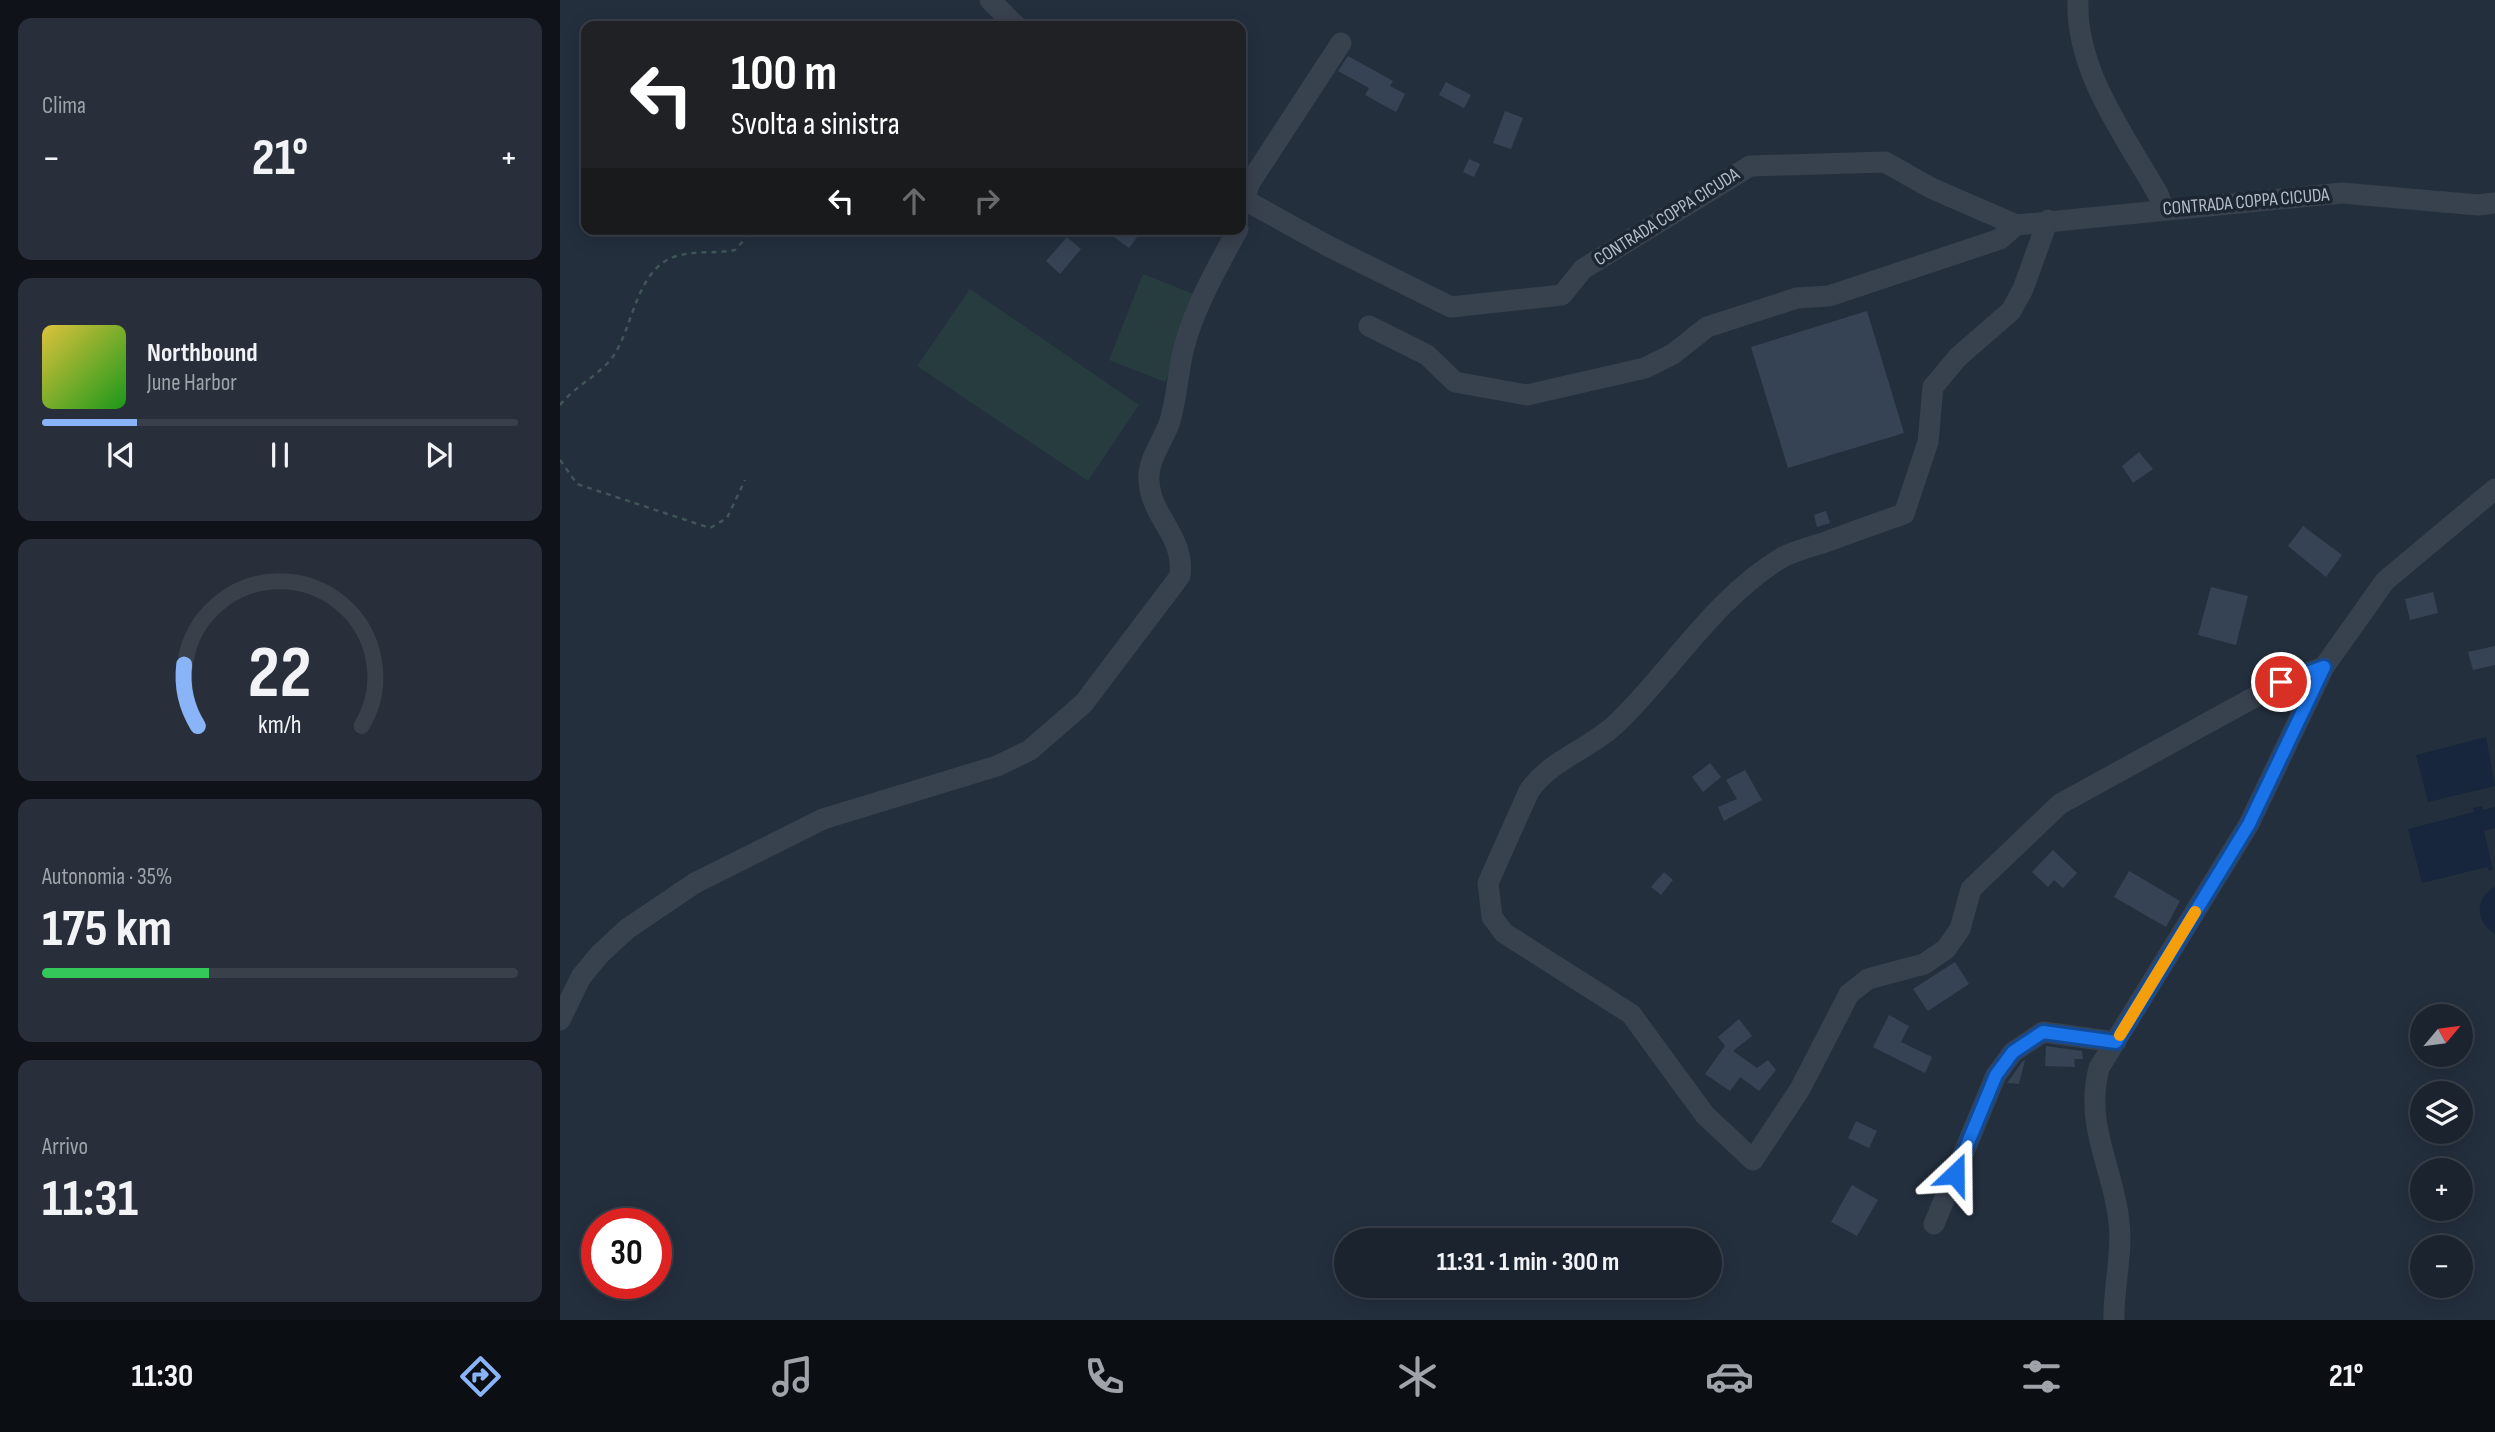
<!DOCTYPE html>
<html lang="it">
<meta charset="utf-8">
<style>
:root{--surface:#1b232e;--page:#282f3a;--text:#f1f3f6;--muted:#a0a4aa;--line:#39404a;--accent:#8ab4f8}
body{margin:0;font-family:"Sofia Sans Condensed",sans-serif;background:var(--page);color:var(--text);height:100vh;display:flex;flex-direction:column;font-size:26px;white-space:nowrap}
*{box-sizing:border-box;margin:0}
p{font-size:23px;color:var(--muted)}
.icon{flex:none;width:38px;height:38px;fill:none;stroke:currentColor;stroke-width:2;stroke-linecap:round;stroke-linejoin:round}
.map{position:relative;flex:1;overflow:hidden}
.panel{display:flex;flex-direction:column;gap:18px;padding:18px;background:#0f1319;width:560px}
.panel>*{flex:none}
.banner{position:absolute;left:21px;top:21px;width:665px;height:214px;border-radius:14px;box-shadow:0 4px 18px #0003,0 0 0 2px var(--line);background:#202124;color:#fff;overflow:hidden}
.needle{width:46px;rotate:61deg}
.controls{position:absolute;left:1850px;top:1004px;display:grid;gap:14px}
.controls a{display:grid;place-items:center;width:63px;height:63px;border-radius:50%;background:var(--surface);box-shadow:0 4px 18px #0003,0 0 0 2px var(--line);font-size:35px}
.speed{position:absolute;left:21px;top:1208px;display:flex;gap:14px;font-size:35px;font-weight:700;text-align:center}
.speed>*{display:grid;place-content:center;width:91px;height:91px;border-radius:50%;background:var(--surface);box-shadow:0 4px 18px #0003,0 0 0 2px var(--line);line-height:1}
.speed .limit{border:10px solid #d22;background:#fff;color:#111}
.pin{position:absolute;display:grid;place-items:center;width:60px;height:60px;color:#fff;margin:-30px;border:4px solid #fff;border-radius:50%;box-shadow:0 2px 7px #0007}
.me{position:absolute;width:77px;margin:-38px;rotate:23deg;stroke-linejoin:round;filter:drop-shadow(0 0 5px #0008)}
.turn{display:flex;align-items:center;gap:24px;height:147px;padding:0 35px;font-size:32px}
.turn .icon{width:91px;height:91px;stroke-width:2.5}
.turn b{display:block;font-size:49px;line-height:60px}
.lanes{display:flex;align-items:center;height:66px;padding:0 35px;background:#0003;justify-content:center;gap:35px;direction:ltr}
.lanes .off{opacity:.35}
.big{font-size:52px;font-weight:700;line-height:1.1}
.panel .widget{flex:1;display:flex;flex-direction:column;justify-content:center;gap:10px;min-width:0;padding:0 24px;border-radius:14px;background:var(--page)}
.panel .dial{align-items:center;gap:0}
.dial svg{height:182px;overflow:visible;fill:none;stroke:var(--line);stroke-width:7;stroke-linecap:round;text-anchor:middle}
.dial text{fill:var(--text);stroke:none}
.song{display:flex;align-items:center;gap:21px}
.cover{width:84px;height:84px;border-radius:10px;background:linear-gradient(135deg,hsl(50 70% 55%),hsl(120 70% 35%))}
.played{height:7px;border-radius:4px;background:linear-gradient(90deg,var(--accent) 20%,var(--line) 20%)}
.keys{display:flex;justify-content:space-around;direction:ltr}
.heat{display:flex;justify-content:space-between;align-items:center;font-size:38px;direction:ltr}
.charge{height:10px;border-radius:5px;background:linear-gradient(90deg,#34c759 35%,var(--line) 0)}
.trip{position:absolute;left:774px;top:1228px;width:388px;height:70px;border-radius:35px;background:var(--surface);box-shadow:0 4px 18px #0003,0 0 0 2px var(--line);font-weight:700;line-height:70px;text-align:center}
.tabs{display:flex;height:112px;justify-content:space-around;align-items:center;background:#0b0e12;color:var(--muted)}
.tabs .icon{width:49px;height:49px}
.tabs .active{color:var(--accent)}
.tabs b{font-size:32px;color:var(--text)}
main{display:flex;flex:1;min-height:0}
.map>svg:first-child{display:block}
</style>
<main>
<section class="panel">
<div class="widget"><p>Clima</p>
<div class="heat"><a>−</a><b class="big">21°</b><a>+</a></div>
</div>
<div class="widget">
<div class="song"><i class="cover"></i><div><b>Northbound</b><p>June Harbor</p></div></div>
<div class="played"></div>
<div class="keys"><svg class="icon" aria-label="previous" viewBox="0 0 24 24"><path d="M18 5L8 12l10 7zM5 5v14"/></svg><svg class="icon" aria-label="pause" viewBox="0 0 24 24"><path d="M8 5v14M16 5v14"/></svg><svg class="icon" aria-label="next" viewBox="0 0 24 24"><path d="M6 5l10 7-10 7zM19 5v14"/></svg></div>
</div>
<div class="widget dial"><svg viewBox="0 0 100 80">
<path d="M14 69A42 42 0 1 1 86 69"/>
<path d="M14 69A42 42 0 0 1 8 42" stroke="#8ab4f8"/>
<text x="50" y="56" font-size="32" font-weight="700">22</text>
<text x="50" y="72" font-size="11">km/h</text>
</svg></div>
<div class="widget"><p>Autonomia · 35%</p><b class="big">175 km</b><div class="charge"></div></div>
<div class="widget"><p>Arrivo</p><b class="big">11:31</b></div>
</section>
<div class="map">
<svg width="1935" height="1320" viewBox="0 0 1935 1320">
<rect width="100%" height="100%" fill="#242f3e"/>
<g fill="#263c3f">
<path d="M583,274L639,296L605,382L549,360Z"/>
<path d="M410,289L579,405L528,481L357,366Z"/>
</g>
<g fill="#17263c">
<path d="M1926,737L1935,786L1868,802L1856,755Z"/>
<path d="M1922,806L1923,810L1935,807V828L1924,831L1933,870L1929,871L1927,867L1862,883L1848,829L1914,812L1913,808Z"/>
<path d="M1935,887V934C1915,922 1914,897 1935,887Z"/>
</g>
<g fill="#364354">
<path d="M788,56L833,81L830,86L845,94L836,112L805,95L809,88L778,71Z"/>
<path d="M886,82L911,95L904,108L879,95Z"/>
<path d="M945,111L963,118L951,149L933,143Z"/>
<path d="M909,159L920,164L914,177L903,172Z"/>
<path d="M543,229H583L569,248Z"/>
<path d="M507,237L521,249L500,274L486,261Z"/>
<path d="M1307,311L1344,433L1228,468L1191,347Z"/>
<path d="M1579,452L1593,469L1573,483L1562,466Z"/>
<path d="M1266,511L1270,523L1257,527L1254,515Z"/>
<path d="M1743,526L1782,555L1766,577L1728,546Z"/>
<path d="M1651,587L1688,596L1676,645L1638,635Z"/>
<path d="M1873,592L1878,613L1850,620L1845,599Z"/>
<path d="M1935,646V665L1913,670L1908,652Z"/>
<path d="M1150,763L1161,777L1143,792L1132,777Z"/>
<path d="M1185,770L1202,800L1164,821L1158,807L1177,799L1166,780Z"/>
<path d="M1493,850L1517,873L1503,888L1494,880L1488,887L1472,872Z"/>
<path d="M1569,871L1620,901L1606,927L1554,897Z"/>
<path d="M1104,872L1113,880L1101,895L1091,887Z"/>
<path d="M1395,962L1409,984L1368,1011L1353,989Z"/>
<path d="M1329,1015L1349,1026L1341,1042L1372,1057L1365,1073L1313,1047Z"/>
<path d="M1179,1019L1192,1036L1173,1051L1197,1068L1208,1060L1216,1070L1199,1091L1180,1077L1170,1091L1145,1074L1165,1046L1158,1037Z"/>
<path d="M1486,1046L1522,1051L1523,1059H1514L1515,1067L1485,1066Z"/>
<path d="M1465,1060L1459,1084L1447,1083L1462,1062Z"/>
<path d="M1296,1121L1317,1131L1309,1148L1288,1138Z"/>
<path d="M1292,1185L1318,1200L1297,1236L1271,1222Z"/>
</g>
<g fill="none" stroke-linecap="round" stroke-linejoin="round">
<g stroke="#3f5557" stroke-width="2.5" stroke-dasharray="5 5" stroke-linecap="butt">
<path d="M0,405C15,386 38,376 52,358C73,329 75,274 111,258C130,250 154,254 175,250L184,240L186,229"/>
<path d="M0,460L17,484L150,528L167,518L185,480"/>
</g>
<g stroke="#38414e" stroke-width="21">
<path d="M430,0L456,26"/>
<path d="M1518,0C1515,71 1566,137 1599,196L1603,209"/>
<path d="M681,198L768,246L891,307L1002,295L1023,269L1190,166L1325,162L1371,188L1456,225L1782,193L1918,205L1935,203"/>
<path d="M685,200L689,184L781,43"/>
<path d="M1488,220L1463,289L1451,311L1398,357L1373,387L1368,442L1344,514C1317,523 1290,533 1263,543C1250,547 1235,551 1223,557C1155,597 1112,670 1057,723C1029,750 991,759 969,791L928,883L932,917L944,933L1071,1014L1145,1115L1193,1160L1240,1089L1289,994L1308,979L1364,964L1386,949L1400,929L1411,889L1500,804L1722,682L1764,667"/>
<path d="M809,326L867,355L895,382L967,395L1085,368L1113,354L1147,327L1237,298L1269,296L1440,239L1456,225"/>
<path d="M0,1020L21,977L39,955L67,929L135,883L263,819L437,766L470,750L524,703L620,576C625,535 591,518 589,481C587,460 604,440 610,421C617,397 618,371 624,347C635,306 658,266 678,229"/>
<path d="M1374,1224L1436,1075L1453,1052L1483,1032L1556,1042"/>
<path d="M1554,1320C1553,1288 1563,1254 1559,1222C1554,1169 1524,1126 1539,1068L1689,824L1764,667L1825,581L1935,489"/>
</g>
</g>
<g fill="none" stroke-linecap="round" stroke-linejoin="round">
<g stroke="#114b97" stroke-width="18">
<path id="route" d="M1395,1174L1436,1075L1453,1052L1483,1032L1556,1042L1689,824L1764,667L1721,682"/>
</g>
<use href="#route" stroke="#1a73e8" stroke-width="12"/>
<path stroke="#f59e0b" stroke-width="12" d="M1560,1035L1635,912"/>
</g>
<g text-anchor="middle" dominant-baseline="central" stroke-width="7" stroke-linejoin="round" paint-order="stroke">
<g font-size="19" fill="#b4bcc9" stroke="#1d2633">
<text transform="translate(1686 202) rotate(-5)">CONTRADA COPPA CICUDA</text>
<text transform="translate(1107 217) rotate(-32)">CONTRADA COPPA CICUDA</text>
</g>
</g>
</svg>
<div class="controls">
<a><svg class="needle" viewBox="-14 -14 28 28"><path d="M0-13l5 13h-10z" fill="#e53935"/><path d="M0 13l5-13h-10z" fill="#a0a4aa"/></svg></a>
<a><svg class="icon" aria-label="layers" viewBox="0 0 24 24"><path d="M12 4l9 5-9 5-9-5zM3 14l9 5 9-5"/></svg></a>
<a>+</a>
<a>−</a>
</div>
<div class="speed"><div class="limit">30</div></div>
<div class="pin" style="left:1721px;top:682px;background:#d93025"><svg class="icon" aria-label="arrive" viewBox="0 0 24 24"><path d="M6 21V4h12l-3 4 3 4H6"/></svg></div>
<svg class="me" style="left:1395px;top:1174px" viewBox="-20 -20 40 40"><path d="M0-17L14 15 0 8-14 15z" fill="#1a73e8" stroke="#fff" stroke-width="4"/></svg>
<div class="trip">11:31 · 1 min · 300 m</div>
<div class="banner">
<div class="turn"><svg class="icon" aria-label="left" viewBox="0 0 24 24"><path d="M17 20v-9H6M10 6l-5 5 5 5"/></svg><div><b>100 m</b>Svolta a sinistra</div></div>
<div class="lanes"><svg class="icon" aria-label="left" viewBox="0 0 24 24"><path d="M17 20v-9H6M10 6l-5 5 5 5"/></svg><svg class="icon off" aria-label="ahead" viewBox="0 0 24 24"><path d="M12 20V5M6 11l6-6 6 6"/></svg><svg class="icon off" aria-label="right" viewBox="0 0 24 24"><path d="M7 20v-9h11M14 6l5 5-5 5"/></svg></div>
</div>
</div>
</main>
<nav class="tabs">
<b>11:30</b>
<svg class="icon active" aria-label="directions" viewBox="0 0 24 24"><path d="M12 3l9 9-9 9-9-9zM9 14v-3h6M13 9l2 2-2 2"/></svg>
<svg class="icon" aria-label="music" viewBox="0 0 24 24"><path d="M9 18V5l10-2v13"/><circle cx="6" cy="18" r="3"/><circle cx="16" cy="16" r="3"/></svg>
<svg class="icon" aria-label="phone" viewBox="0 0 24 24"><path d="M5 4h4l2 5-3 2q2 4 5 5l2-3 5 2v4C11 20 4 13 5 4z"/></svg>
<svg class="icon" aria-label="climate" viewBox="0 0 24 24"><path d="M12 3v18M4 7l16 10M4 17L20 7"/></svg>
<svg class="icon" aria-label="car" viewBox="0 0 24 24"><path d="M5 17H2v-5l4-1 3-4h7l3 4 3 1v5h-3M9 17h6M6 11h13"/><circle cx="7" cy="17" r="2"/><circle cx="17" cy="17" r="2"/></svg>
<svg class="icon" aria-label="filters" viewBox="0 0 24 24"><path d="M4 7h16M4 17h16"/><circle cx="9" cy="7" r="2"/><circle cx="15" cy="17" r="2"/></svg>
<b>21°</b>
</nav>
